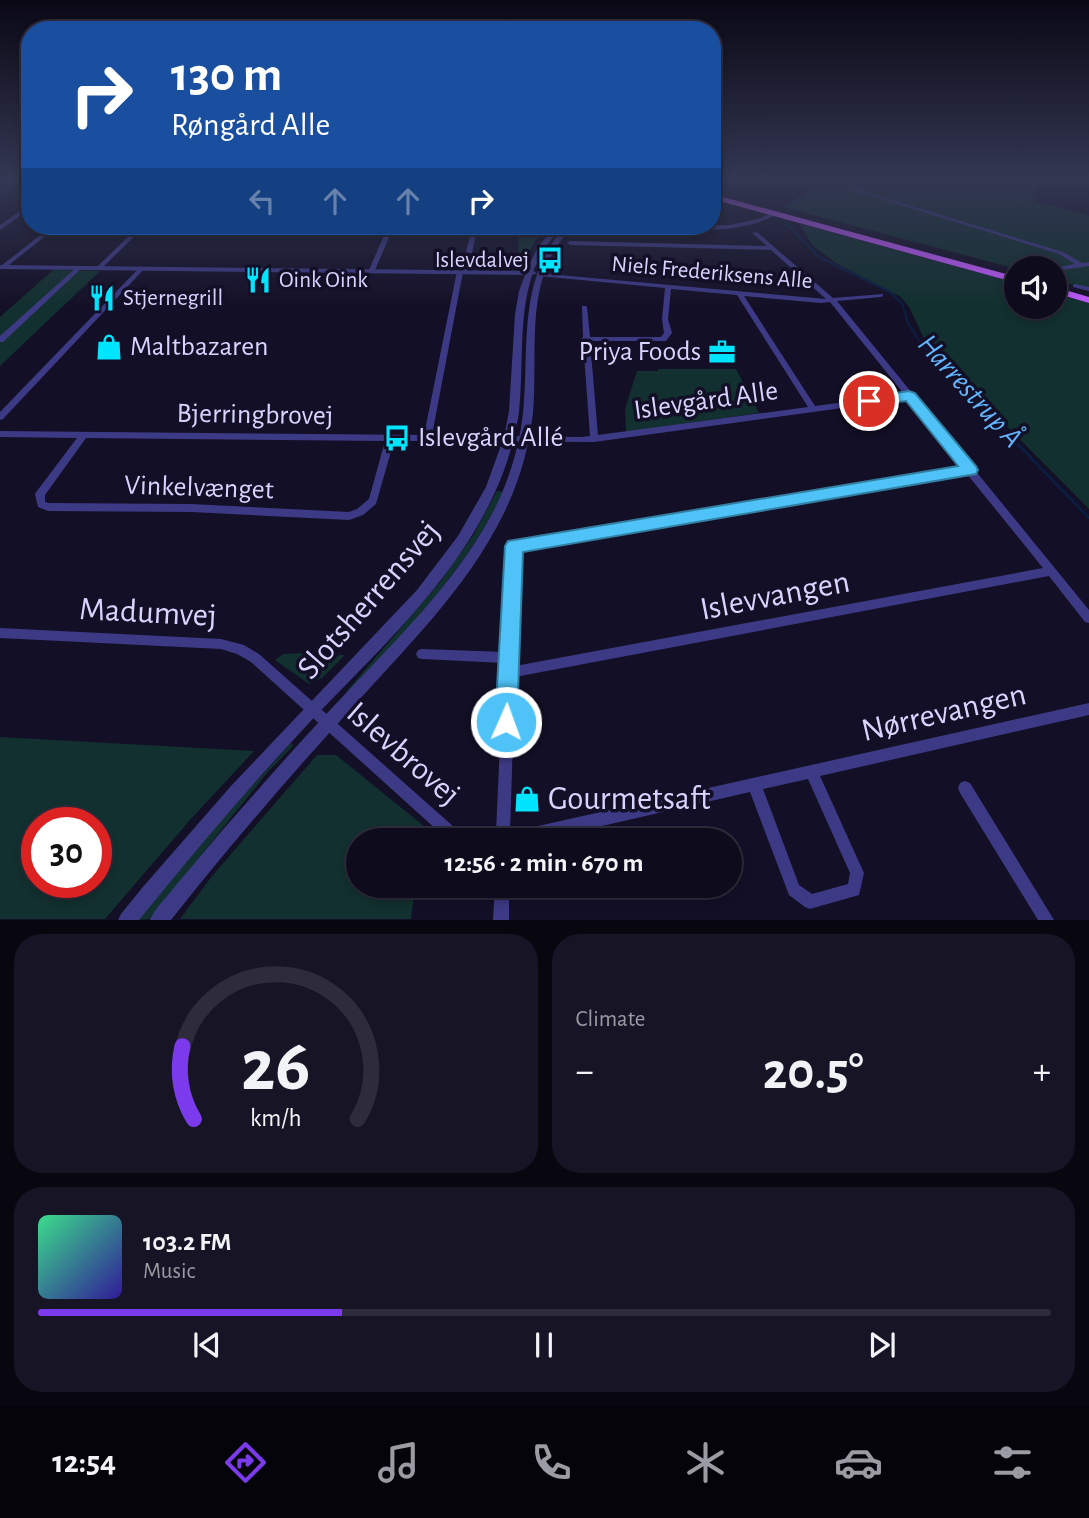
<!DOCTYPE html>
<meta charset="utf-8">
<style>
:root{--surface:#0e0b1c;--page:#171425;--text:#f1f3f6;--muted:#9b9ba3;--line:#2e2b3b;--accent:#7c3aed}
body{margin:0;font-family:"Alegreya Sans",sans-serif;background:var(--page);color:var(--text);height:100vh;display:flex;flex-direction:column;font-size:26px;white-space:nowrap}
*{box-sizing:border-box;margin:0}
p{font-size:23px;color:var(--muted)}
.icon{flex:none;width:38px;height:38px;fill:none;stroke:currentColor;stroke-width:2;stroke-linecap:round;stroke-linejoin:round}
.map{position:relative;height:920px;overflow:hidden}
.details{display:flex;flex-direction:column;gap:14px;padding:14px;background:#08060f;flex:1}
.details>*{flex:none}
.top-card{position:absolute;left:21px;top:21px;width:700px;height:214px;border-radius:28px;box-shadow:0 4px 10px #0003,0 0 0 2px var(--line);background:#1a4fa0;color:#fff;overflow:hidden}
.buttons{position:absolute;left:1004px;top:256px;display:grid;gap:14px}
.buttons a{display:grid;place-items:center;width:63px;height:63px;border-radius:50%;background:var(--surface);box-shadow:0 4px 10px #0003,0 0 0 2px var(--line);font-size:35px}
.speed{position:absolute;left:21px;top:807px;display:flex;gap:14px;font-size:35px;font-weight:700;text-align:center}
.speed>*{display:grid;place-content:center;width:91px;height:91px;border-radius:50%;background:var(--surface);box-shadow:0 4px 10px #0003,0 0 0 2px var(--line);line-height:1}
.speed .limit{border:10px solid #d22;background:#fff;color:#111}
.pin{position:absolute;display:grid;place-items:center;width:60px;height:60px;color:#fff;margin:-30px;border:4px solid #fff;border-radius:50%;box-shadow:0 2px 7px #0007}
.me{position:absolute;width:77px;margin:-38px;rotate:2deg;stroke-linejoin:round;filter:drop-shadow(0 0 5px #0008)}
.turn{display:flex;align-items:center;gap:24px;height:147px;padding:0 35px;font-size:32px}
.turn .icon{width:91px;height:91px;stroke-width:2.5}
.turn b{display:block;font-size:49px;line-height:60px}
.lanes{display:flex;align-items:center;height:66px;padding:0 35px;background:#0003;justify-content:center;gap:35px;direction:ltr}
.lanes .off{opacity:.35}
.big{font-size:52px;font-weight:700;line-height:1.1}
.details .card{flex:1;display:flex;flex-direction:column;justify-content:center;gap:10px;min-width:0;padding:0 24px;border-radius:28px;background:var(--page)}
.details .dial{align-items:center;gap:0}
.dial svg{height:182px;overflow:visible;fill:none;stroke:var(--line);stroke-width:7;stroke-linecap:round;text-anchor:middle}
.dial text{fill:var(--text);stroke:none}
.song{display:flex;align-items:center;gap:21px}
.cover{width:84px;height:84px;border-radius:10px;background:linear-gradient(135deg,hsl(150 70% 55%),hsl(250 70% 35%))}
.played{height:7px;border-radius:4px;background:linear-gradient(90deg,var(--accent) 30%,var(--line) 30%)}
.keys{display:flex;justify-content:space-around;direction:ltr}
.heat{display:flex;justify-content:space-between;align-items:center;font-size:38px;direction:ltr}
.details .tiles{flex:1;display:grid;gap:14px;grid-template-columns:1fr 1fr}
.card:last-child{grid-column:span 2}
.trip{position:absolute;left:346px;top:828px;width:396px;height:70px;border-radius:35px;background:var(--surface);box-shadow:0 4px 10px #0003,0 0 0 2px var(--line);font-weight:700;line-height:70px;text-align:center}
.dock{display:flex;height:112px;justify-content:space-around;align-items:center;background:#06040b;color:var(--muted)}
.dock .icon{width:49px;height:49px}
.dock .active{color:var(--accent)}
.dock b{font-size:32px;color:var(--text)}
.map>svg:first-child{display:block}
</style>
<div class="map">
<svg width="1089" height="920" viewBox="0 0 1089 920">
<rect width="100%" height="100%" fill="#130f26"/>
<g fill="#12302f" fill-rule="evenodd">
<path d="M821,179H1039L1034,197L1039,199L1033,201L1089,216V289L1055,280V268L1017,269L783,207L806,194Z"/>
<path d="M800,224L1017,283V306H1055V294L1089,303V509L928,347L909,307L901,297L834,262L812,245Z"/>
<path d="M520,226H548L536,240L519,268L469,269V264L517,265Z"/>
<path d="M53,270L100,271L0,366V317Z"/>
<path d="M658,369H736L759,413L626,432L625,409L637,371H658Z"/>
<path d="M497,491L504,492C463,573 408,628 348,694L346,692L440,582L474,534Z"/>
<path d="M302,653L304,664L330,663L339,655H345L322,678L309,684L275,660L283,654Z"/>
<path d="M0,737L254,751L190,820L105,919H0ZM37,822H96V882H37Z"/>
<path d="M291,743L293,746L267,773L150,919L137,920L192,852Z"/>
<path d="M317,755H336L424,826L422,840H359V886H415L411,919H180L212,876Z"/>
</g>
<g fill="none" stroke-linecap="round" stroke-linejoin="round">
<g stroke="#0a1f44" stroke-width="2">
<path d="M786,207L825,179"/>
<path d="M786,220V224L819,257L890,292L902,303L908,323L921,344L958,383"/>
</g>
<path stroke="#0a1f44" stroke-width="2.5" d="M957,381L1089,518"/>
<path stroke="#0a1f44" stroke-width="5" d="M0,182H19L0,195"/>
<g fill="#3d3a85" fill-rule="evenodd">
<path d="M852,188L1063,252L1082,263L1089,262V266L1055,271V268H1053L1075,264L1059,254L852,190Z"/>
<path d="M30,204V209L0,230V225Z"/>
<path d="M52,226H58L5,268H1V266Z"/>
<path d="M139,226H145L101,269H97V267Z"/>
<path d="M388,226H394L375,270L370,271L369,270Z"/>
<path d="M472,226H478L468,271L463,272L432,435L581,437L590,436L583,341L581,339L583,337L582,306H586L587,307L590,337H661L664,333L662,319L665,288L539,276L537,275V273L826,299L771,250L570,245L567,243L570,241L767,246L752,233L757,232L833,298L883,294V296L881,297L837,301L1089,610V623L1085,622L1049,576L515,677L510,832L518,835L520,840H489L491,835L496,833L503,676L502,673L504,663L422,659L418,658L416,654L418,650L422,649L504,652L509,546L510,543L963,468L908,399L594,442L430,441L427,443L424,441H394L376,504L363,515L349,520L191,512L48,511L38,507L35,494L37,491L77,438L0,437V431L424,435L457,271L462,270ZM671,289L737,295L808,407L598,435L590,341H666L672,333L668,319ZM744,296L821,303L830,302L904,394L815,406ZM86,438L385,441L369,499L357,509L349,512L191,504L49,503L45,502V495ZM967,474L1043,568L515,666L519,549Z"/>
<path d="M78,266L83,267L3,342H0V336Z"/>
<path d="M140,267L145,268L3,419L0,420V412Z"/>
<path d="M1075,284L1089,287V291L1073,287V285Z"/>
<path d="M0,628L221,639L244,645L259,654L463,835L465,840H448L251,662L237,654L221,649L0,638Z"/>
<path d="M1089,703V715L820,776L864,873L859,895L810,909L805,907L789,895L750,792L541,840H523C526,833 531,829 538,826ZM808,779L850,873L848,884L812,894L799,885L763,789Z"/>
<path d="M965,781L970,783L1054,920H1038L960,793L958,788L960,783Z"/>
<path d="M495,886H509V920H493Z"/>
</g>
<g fill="#3d3a85" fill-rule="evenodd">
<path d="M774,212L776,213V215C736,235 694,230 650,228L647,226L730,225L758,219Z"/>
<path d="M555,226H561L545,248L534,269L533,271L537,273L532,275C518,320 524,366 519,412C516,433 510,454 503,473C465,573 381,647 309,723C250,786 194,852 139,920H118L121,914L142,888L231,786L417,590L458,536L486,487L504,437L509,411L515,314L519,291L525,275L0,269V265L526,271L538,247Z"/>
<path d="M566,226H572C567,233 561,240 556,247C526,297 538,358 533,413C529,448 519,483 503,515C466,590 405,648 350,710C288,778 228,848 171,920H150C155,908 165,899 172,890C188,871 204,852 220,833C262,785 304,737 348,691C398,638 450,587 487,523C506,490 519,451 523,413C529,358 519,297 550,247C554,239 560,233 566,226Z"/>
</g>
<g fill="#c25bff" fill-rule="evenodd">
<path d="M712,194L1017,277V283L712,199Z"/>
<path d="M1055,287L1089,297V303L1055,293Z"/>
</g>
</g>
<linearGradient id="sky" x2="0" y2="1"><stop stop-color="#0a0815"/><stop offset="0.58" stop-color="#333752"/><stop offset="1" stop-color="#333752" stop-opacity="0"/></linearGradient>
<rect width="1089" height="308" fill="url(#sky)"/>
<path fill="#4fc3f7" stroke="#337fa1" stroke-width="2" d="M909,391L915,393L976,466L978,470L976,474L523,552L517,722L514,730L506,734L498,730L495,722L505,546L508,541L958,466L906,401L869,406L862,401L869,397Z"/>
<defs>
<g id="bus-bare" transform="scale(2.1)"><path d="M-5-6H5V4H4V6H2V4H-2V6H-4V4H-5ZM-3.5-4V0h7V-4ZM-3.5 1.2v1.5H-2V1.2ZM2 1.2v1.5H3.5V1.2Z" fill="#00e5ff" stroke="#130f26" stroke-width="2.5" paint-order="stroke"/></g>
<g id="restaurant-bare" transform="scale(2.1)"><path d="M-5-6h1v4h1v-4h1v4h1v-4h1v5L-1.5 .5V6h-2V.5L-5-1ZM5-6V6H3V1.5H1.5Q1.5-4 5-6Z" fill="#00e5ff" stroke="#130f26" stroke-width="2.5" paint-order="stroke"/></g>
<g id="shop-bare" transform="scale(2.1)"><path d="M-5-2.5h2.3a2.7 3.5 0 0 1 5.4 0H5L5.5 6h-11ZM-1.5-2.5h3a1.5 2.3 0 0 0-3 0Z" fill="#00e5ff" stroke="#130f26" stroke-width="2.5" paint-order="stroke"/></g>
<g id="office-bare" transform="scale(2.1)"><path d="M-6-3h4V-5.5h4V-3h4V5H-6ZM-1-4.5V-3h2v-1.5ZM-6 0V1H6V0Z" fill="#00e5ff" stroke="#130f26" stroke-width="2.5" paint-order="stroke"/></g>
</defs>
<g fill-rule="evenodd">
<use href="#bus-bare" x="550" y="260"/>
<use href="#restaurant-bare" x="258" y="280"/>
<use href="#restaurant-bare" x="102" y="298"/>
<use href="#shop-bare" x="109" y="347"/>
<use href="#office-bare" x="722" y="352"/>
<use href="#bus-bare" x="397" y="438"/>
<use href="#shop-bare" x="527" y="799"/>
</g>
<g text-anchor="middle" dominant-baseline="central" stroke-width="7" stroke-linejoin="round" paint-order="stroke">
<g font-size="23" fill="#d9d4ff" stroke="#130f26" text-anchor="start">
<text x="529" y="260" text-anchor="end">Islevdalvej</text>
<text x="279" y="280">Oink Oink</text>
<text x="123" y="298">Stjernegrill</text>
</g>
<g font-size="23" fill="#d9d4ff" stroke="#130f26">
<text transform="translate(712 273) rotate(5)">Niels Frederiksens Alle</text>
</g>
<g font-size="28" fill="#d9d4ff" stroke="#130f26" text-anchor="start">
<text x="130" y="347">Maltbazaren</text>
<text x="701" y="352" text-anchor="end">Priya Foods</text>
<text x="418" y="438">Islevgård Allé</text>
</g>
<g font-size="28" fill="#d9d4ff" stroke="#130f26">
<text transform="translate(706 401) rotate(-8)">Islevgård Alle</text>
<text transform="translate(255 415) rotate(1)">Bjerringbrovej</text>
<text transform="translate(199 488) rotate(2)">Vinkelvænget</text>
</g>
<g font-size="30" font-style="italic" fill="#62b6ff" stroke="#130f26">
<text transform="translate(970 391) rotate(48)">Harrestrup Å</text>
</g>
<g font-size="33" fill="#d9d4ff" stroke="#130f26">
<text transform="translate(775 596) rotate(-11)">Islevvangen</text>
<text transform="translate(369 600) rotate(-49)">Slotsherrensvej</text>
<text transform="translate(148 613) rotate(3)">Madumvej</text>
<text transform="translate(944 713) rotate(-13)">Nørrevangen</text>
<text transform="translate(403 754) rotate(41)">Islevbrovej</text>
</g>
<g font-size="33" fill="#d9d4ff" stroke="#130f26" text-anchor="start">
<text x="548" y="799">Gourmetsaft</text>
</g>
</g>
</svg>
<div class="buttons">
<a><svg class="icon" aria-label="sound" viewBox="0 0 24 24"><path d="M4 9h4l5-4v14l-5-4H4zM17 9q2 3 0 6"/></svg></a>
</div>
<div class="speed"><div class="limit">30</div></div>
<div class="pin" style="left:869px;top:401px;background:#d93025"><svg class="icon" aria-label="arrive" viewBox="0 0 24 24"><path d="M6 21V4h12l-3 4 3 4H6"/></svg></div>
<svg class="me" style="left:506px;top:722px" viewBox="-20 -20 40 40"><circle r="17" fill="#4fc3f7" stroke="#fff" stroke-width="3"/><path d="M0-11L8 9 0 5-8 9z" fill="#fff"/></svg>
<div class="trip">12:56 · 2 min · 670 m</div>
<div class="top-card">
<div class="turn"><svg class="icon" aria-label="right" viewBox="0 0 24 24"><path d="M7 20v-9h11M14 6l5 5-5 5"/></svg><div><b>130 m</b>Røngård Alle</div></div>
<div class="lanes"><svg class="icon off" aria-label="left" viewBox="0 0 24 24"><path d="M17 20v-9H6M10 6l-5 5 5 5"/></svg><svg class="icon off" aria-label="ahead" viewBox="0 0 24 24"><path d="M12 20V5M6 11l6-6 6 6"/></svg><svg class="icon off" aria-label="ahead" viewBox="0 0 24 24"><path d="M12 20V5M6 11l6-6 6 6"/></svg><svg class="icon" aria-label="right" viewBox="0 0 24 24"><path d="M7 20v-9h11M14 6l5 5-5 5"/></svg></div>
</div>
</div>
<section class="details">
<div class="tiles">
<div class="card dial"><svg viewBox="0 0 100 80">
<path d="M14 69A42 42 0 1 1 86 69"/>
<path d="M14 69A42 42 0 0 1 9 37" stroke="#7c3aed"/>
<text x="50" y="56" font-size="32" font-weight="700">26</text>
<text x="50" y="72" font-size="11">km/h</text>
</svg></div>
<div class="card"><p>Climate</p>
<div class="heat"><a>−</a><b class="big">20.5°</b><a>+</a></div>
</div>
<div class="card">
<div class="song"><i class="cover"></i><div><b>103.2 FM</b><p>Music</p></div></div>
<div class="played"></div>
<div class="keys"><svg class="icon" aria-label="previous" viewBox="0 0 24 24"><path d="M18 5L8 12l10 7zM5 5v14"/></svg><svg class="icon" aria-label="pause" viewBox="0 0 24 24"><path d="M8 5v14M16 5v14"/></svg><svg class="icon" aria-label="next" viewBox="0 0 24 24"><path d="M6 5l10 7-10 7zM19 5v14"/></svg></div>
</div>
</div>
</section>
<nav class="dock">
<b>12:54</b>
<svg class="icon active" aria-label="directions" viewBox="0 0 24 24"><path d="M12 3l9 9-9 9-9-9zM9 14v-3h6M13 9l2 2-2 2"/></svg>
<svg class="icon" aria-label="music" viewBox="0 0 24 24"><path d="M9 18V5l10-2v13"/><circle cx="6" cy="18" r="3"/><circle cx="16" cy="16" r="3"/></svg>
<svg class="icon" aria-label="phone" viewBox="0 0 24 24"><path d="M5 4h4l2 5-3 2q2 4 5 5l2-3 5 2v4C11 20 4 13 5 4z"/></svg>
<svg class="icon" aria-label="climate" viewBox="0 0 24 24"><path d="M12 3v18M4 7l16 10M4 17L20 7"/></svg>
<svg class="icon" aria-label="car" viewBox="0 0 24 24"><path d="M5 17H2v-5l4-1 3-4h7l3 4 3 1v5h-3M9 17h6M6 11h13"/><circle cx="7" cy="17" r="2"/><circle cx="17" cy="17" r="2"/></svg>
<svg class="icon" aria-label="filters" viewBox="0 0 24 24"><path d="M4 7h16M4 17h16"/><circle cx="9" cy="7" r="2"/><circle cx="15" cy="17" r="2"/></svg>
</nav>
